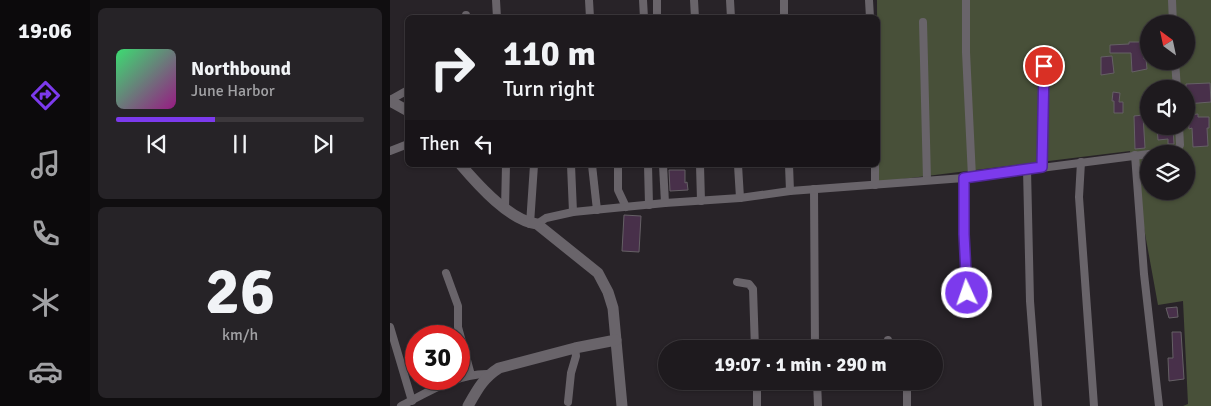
<!DOCTYPE html>
<meta charset="utf-8">
<style>
:root{--surface:#1e1a1e;--page:#262327;--text:#f1f3f6;--muted:#a1a1a4;--line:#3c383c;--accent:#7c3aed}
body{margin:0;font-family:Signika,sans-serif;background:var(--page);color:var(--text);height:100vh;display:flex;flex-direction:column;font-size:19px;white-space:nowrap}
*{box-sizing:border-box;margin:0}
p{font-size:16px;color:var(--muted)}
.icon{flex:none;width:28px;height:28px;fill:none;stroke:currentColor;stroke-width:2;stroke-linecap:round;stroke-linejoin:round}
.map{position:relative;flex:1;overflow:hidden}
.details{display:flex;flex-direction:column;gap:8px;padding:8px;background:#100e10;width:300px}
.details>*{flex:none}
.hud{position:absolute;left:15px;top:15px;width:475px;height:152px;border-radius:8px;box-shadow:0 1px 4px #0004,0 0 0 1px var(--line);background:#1e1a1e;color:var(--text);overflow:hidden}
.needle{width:32px;rotate:327deg}
.controls{position:absolute;left:750px;top:15px;display:grid;gap:10px}
.controls a{display:grid;place-items:center;width:55px;height:55px;border-radius:50%;background:var(--surface);box-shadow:0 1px 4px #0004,0 0 0 1px var(--line);font-size:25px}
.speed{position:absolute;left:15px;top:325px;display:flex;gap:10px;font-size:25px;font-weight:700;text-align:center}
.speed>*{display:grid;place-content:center;width:65px;height:65px;border-radius:50%;background:var(--surface);box-shadow:0 1px 4px #0004,0 0 0 1px var(--line);line-height:1}
.speed .limit{border:8px solid #d22;background:#fff;color:#111}
.pin{position:absolute;display:grid;place-items:center;width:42px;height:42px;color:#fff;margin:-21px;border:2px solid #fff;border-radius:50%;box-shadow:0 1px 5px #0007}
.me{position:absolute;width:55px;margin:-28px;rotate:357deg;stroke-linejoin:round;filter:drop-shadow(0 0 4px #0008)}
.turn{display:flex;align-items:center;gap:18px;height:105px;padding:0 15px;font-size:22px}
.turn .icon{width:65px;height:65px;stroke-width:2.5}
.turn b{display:block;font-size:35px;line-height:42px}
.then{display:flex;align-items:center;height:48px;padding:0 15px;background:#0003;gap:10px;font-size:19px}
.details .card{flex:1;display:flex;flex-direction:column;justify-content:center;gap:8px;min-width:0;padding:0 18px;border-radius:8px;background:var(--page)}
.details .dial{align-items:center;gap:0}
.dial b{font-size:65px;line-height:1}
.song{display:flex;align-items:center;gap:15px}
.cover{width:60px;height:60px;border-radius:8px;background:linear-gradient(135deg,hsl(140 70% 55%),hsl(310 70% 35%))}
.played{height:5px;border-radius:2px;background:linear-gradient(90deg,var(--accent) 40%,var(--line) 40%)}
.keys{display:flex;justify-content:space-around;direction:ltr}
.trip{position:absolute;left:268px;top:340px;width:285px;height:50px;border-radius:25px;background:var(--surface);box-shadow:0 1px 4px #0004,0 0 0 1px var(--line);font-weight:700;line-height:50px;text-align:center}
main{display:flex;flex:1;min-height:0}
.tab-bar{display:flex;flex-direction:column;width:90px;justify-content:space-around;align-items:center;background:#0c0a0c;color:var(--muted)}
.tab-bar .icon{width:35px;height:35px}
.tab-bar .selected{color:var(--accent)}
.tab-bar b{font-size:22px;color:var(--text)}
.map>svg:first-child{display:block}
</style>
<main>
<nav class="tab-bar">
<b>19:06</b>
<svg class="icon selected" aria-label="directions" viewBox="0 0 24 24"><path d="M12 3l9 9-9 9-9-9zM9 14v-3h6M13 9l2 2-2 2"/></svg>
<svg class="icon" aria-label="music" viewBox="0 0 24 24"><path d="M9 18V5l10-2v13"/><circle cx="6" cy="18" r="3"/><circle cx="16" cy="16" r="3"/></svg>
<svg class="icon" aria-label="phone" viewBox="0 0 24 24"><path d="M5 4h4l2 5-3 2q2 4 5 5l2-3 5 2v4C11 20 4 13 5 4z"/></svg>
<svg class="icon" aria-label="climate" viewBox="0 0 24 24"><path d="M12 3v18M4 7l16 10M4 17L20 7"/></svg>
<svg class="icon" aria-label="car" viewBox="0 0 24 24"><path d="M5 17H2v-5l4-1 3-4h7l3 4 3 1v5h-3M9 17h6M6 11h13"/><circle cx="7" cy="17" r="2"/><circle cx="17" cy="17" r="2"/></svg>
</nav>
<section class="details">
<div class="card">
<div class="song"><i class="cover"></i><div><b>Northbound</b><p>June Harbor</p></div></div>
<div class="played"></div>
<div class="keys"><svg class="icon" aria-label="previous" viewBox="0 0 24 24"><path d="M18 5L8 12l10 7zM5 5v14"/></svg><svg class="icon" aria-label="pause" viewBox="0 0 24 24"><path d="M8 5v14M16 5v14"/></svg><svg class="icon" aria-label="next" viewBox="0 0 24 24"><path d="M6 5l10 7-10 7zM19 5v14"/></svg></div>
</div>
<div class="card dial"><b>26</b><p>km/h</p></div>
</section>
<div class="map">
<svg width="821" height="406" viewBox="0 0 821 406">
<rect width="100%" height="100%" fill="#282328"/>
<path fill="#485039" fill-rule="evenodd" d="M487,0H821V406H793L798,404L793,301L768,305L740,151L488,182ZM759,24H796V61H759ZM759,89H796V126H759ZM759,154H796V191H759Z"/>
<g fill="#48304a" stroke="#656065">
<path d="M739,42H754V59H756L757,69L742,72L741,53H720V45L739,44Z"/>
<path d="M722,56L724,73L711,75V57Z"/>
<path d="M820,83L821,102L796,104V84Z"/>
<path d="M723,92L730,93L729,102H733V113H724V101H722Z"/>
<path d="M808,114V117H819V128H817L818,146L803,147L802,128L799,129L798,115Z"/>
<path d="M753,115L755,148L745,149L744,116Z"/>
<path d="M767,126H783L784,144H778V139L768,140Z"/>
<path d="M279,170H295V183L297,182L298,190L280,191Z"/>
<path d="M234,215L251,216L249,252L232,251Z"/>
<path d="M787,307L788,317L779,318L776,308Z"/>
<path d="M782,332H791L794,379L779,381L778,358H783Z"/>
</g>
<g fill="none" stroke-linecap="round" stroke-linejoin="round">
<g stroke="#69646a" stroke-width="8">
<path d="M106,0L107,18"/>
<path d="M199,0L200,18"/>
<path d="M253,0L254,18"/>
<path d="M267,0V18"/>
<path d="M304,0L305,18"/>
<path d="M340,0L341,18"/>
<path d="M479,0L480,18"/>
<path d="M576,0V52L582,177"/>
<path d="M782,0L783,24"/>
<path d="M76,15V18"/>
<path d="M394,18V0"/>
<path d="M533,22L537,180"/>
<path d="M785,61L787,89"/>
<path d="M0,100L18,90"/>
<path d="M0,151L18,144"/>
<path d="M760,154L787,151L790,145L789,126"/>
<path d="M745,155L754,274L769,406"/>
<path d="M691,162L689,197L704,406"/>
<path d="M181,165L183,212"/>
<path d="M202,165L207,210"/>
<path d="M228,165V190L236,207"/>
<path d="M258,165L259,205"/>
<path d="M273,165L275,203"/>
<path d="M310,165L311,201"/>
<path d="M348,165L350,198"/>
<path d="M399,165L400,191"/>
<path d="M485,165V185"/>
<path d="M652,167L654,49"/>
<path d="M637,169L640,301L648,406"/>
<path d="M574,178V234L578,312"/>
<path d="M424,189L425,349"/>
<path d="M115,209L116,165"/>
<path d="M140,224L144,165"/>
<path d="M147,224L156,218L183,212L275,203L350,198L400,191L574,178L759,154"/>
<path d="M56,273L68,306V327L81,375"/>
<path d="M347,282L359,284L363,289L365,349"/>
<path d="M0,327L22,401"/>
<path d="M498,340L499,349"/>
<path d="M367,381V406"/>
<path d="M427,381L428,406"/>
<path d="M517,381V406"/>
<path d="M178,402L181,373L186,356L185,348"/>
<path d="M11,406C38,392 68,373 99,374"/>
</g>
<g stroke="#69646a" stroke-width="11">
<path d="M0,101L18,111"/>
<path d="M71,165C88,185 120,221 147,224L208,273L218,292L223,308L232,406"/>
<path d="M78,406C87,390 93,378 109,368L185,348L226,340"/>
</g>
</g>
<g fill="none" stroke-linecap="round" stroke-linejoin="round">
<g stroke="#51269a" stroke-width="12">
<path id="route" d="M577,293L574,234V178L652,167L654,66"/>
</g>
<use href="#route" stroke="#7c3aed" stroke-width="9"/>
</g>
</svg>
<div class="controls">
<a><svg class="needle" viewBox="-14 -14 28 28"><path d="M0-13l5 13h-10z" fill="#e53935"/><path d="M0 13l5-13h-10z" fill="#a1a1a4"/></svg></a>
<a><svg class="icon" aria-label="sound" viewBox="0 0 24 24"><path d="M4 9h4l5-4v14l-5-4H4zM17 9q2 3 0 6"/></svg></a>
<a><svg class="icon" aria-label="layers" viewBox="0 0 24 24"><path d="M12 4l9 5-9 5-9-5zM3 14l9 5 9-5"/></svg></a>
</div>
<div class="speed"><div class="limit">30</div></div>
<div class="pin" style="left:654px;top:66px;background:#d93025"><svg class="icon" aria-label="arrive" viewBox="0 0 24 24"><path d="M6 21V4h12l-3 4 3 4H6"/></svg></div>
<svg class="me" style="left:577px;top:293px" viewBox="-20 -20 40 40"><circle r="17" fill="#7c3aed" stroke="#fff" stroke-width="3"/><path d="M0-11L8 9 0 5-8 9z" fill="#fff"/></svg>
<div class="trip">19:07 · 1 min · 290 m</div>
<div class="hud">
<div class="turn"><svg class="icon" aria-label="right" viewBox="0 0 24 24"><path d="M7 20v-9h11M14 6l5 5-5 5"/></svg><div><b>110 m</b>Turn right</div></div>
<div class="then">Then<svg class="icon" aria-label="left" viewBox="0 0 24 24"><path d="M17 20v-9H6M10 6l-5 5 5 5"/></svg></div>
</div>
</div>
</main>
